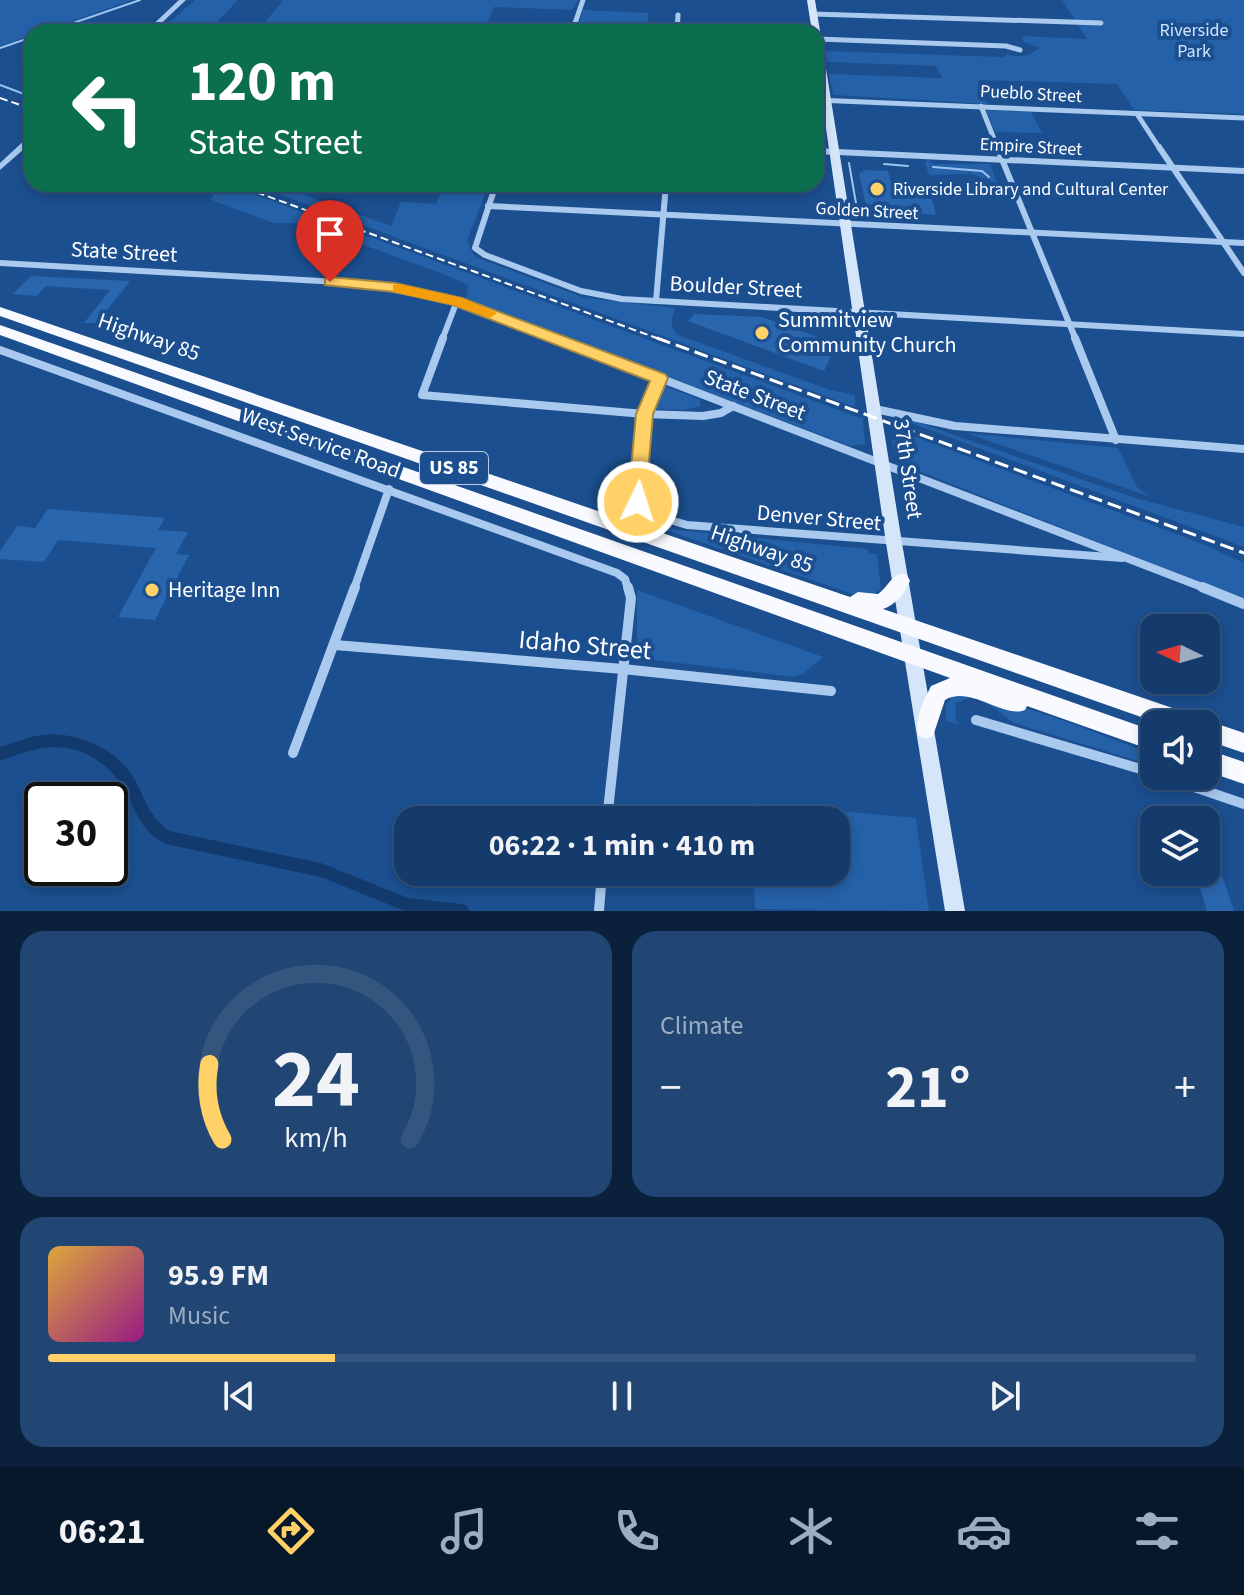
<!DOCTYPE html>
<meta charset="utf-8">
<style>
:root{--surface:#143b6b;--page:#214673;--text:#f1f3f6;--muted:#9dadc1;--line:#33557e;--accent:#ffd166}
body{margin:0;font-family:"Source Sans 3",sans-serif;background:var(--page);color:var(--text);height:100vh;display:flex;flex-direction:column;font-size:30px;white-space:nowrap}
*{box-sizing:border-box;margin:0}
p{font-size:26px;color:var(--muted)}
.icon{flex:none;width:44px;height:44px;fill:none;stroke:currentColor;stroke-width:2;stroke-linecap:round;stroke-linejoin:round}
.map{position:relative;height:911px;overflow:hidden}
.side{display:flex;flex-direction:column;gap:20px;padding:20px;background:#0b203b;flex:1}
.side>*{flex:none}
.banner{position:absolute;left:24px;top:24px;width:800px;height:168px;border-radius:24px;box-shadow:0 4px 12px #0003,0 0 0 2px var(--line);background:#0b6e4f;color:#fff;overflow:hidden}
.needle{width:52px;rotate:275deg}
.fabs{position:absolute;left:1140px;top:614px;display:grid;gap:16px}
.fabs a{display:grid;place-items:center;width:80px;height:80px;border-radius:16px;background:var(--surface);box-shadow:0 4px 12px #0003,0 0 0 2px var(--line);font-size:40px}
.speed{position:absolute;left:24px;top:782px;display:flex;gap:16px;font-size:40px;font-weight:700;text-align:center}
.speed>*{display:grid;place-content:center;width:104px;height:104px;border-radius:50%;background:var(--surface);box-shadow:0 4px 12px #0003,0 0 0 2px var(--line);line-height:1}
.speed .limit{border:4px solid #111;border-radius:12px;background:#fff;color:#111}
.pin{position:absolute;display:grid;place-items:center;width:68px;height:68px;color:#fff;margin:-82px -34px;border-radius:50% 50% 50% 0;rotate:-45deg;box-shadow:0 0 8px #0007}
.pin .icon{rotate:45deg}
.me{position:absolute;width:88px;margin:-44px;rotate:4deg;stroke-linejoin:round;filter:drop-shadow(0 0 6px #0008)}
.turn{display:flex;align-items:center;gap:28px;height:168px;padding:0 32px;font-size:36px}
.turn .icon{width:104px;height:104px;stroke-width:2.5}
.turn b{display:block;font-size:56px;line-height:68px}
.big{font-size:60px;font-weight:700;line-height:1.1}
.side .card{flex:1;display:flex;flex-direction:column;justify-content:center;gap:12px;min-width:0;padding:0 28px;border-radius:24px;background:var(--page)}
.side .dial{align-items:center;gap:0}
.dial svg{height:208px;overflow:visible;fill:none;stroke:var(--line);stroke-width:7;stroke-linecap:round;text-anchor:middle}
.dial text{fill:var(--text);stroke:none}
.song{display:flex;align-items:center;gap:24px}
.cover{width:96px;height:96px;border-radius:12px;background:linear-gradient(135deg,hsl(40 70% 55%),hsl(310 70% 35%))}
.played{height:8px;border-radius:4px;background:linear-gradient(90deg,var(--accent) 25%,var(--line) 25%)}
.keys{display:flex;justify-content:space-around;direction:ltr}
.heat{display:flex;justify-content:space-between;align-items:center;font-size:44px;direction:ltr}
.side .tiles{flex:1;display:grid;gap:20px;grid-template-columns:1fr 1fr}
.card:last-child{grid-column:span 2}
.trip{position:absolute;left:394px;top:806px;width:456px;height:80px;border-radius:24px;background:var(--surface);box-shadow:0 4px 12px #0003,0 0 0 2px var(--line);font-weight:700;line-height:80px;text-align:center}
.menu{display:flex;height:128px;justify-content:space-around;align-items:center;background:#08182b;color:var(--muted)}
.menu .icon{width:56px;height:56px}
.menu .selected{color:var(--accent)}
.menu b{font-size:36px;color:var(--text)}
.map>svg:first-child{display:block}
</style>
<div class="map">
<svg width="1244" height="911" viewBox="0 0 1244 911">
<rect width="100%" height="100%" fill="#1b4f8f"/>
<g fill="#2461a8">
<path d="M0,0H132L41,32H32V35L0,46Z"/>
<path d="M195,0H238L209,30L163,28Z"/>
<path d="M275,0H578L572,10L494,7L483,32H256L283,1Z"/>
<path d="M1062,0H1244V114L1134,110L1117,84L978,80L988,104L833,95L829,74L942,78L936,66L827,62L825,51L1004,57L1007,54C1023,59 1028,55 1040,48L1024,42L1022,36L1087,39L1078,25L1081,21H1076Z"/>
<path d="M583,10L649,13L646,32H576Z"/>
<path d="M986,110L1031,112L1042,133L995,132Z"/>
<path d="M928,159L933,164H990L1000,189H994L990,180L971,174L969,169V174L929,175L925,163Z"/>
<path d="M202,184H226L863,419L865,444L850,446L466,300L468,285L451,277L304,223H274L211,200L216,189Z"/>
<path d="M251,184H273L391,226L401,202L436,204L444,184H489L467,241L475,257L585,298L675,308C672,319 669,326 678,335L830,390L855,395V407Z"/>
<path d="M661,385L699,399L701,406L683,410L652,409Z"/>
<path d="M900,416L1132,497L1244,527V547L895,417Z"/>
<path d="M894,429L1203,544L1244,563V600L901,464C893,456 890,441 894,429Z"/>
<path d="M966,433L1118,448L1137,487L1151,497Z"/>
<path d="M626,506L639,509L647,518L677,530L867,549L869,554H877L881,590L864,598L625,516Z"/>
<path d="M637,590L823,657L803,674L794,677L637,658Z"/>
<path d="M955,694C1023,701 1090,731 1154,755V766L1014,723L990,705L972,697L956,703L955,719L959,724L946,721V705Z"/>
<path d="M752,803L916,818L929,911L755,909L754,872H836V820H752Z"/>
</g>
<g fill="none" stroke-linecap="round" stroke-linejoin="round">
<g stroke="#9cc4f0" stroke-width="2">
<path d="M47,32L140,0"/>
<path d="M0,48L32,37"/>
<path d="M0,85L32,97"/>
<path d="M849,163L857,209"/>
<path d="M884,164L908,166"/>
<path d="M933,167L982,171L989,177"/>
</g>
<path fill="#123a6d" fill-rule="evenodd" d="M51,734C84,735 118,750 135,780C148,804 146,812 169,831L321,863L408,898L462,904L467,906L469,911H405L321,877L166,844C142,833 136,812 126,791C120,780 110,770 101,763C67,738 36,747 0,761V747L35,736Z"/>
</g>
<g fill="#2a66ad">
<path d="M863,170L888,171L894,194L923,195L924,199H932L936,215L870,210L866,206L859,172L863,173Z"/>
<path d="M31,276L130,281L97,323H84L110,290L46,286L37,296L13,294Z"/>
<path d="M694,314L762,317L837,344L824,371L688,321Z"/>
<path d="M48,509L165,518L158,530L188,532L176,554L189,555L155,620L118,617L156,548L58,540L44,562L0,559V551L17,526L35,528Z"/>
<path d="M1206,868L1220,870L1234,911H1207L1195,872H1206Z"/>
</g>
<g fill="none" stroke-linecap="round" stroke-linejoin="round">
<g stroke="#a9c9ee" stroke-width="5">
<path d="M813,14L1101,23"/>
<path d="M149,31L179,32"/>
<path d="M572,32L583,0"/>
<path d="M677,32L678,15"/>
<path d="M817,39L1006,46L1020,50"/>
<path d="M816,100L1244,118"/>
<path d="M981,106L998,149"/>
<path d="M1137,114L1160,149"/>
</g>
<g stroke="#a9c9ee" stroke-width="6">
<path d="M997,147L1076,340"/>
<path d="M1159,147L1244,273"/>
<path d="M816,151L1244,171"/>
<path d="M496,184L475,248L485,255L581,291L622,299L1244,334"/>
<path d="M488,206L1244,243"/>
<path d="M0,263L356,283L457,301L561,340"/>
<path d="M656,301L666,184"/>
<path d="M442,340L457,301"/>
</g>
<g stroke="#a9c9ee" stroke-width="8">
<path d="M443,338L422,395L644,414L703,416L721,413L733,406"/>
<path d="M556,338L1207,589"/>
<path d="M1075,338L1116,440"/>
<path d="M0,350L617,573L625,579L628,589"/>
<path d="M659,378L644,414L638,502L657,516L687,525L1122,558"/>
<path d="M875,409L955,426L1244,449"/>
<path d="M354,589L389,489"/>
</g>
<g stroke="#a9c9ee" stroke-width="10">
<path d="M1202,587L1244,604"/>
<path d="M335,645L623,669L831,691"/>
<path d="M976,720L1154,773"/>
<path d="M293,753L355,587"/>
<path d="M1162,776L1244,804"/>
<path d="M607,820L631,598L628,587"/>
<path d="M599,911L602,872"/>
</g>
<g fill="#a9c9ee" fill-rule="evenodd">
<path d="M179,0H186L152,32H145Z"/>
<path d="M29,136H32V142L0,170V163Z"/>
</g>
<path fill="#d6e6fa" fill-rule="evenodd" d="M807,0H815L902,543L965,911H945L886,543L816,59V32H812Z"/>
<g fill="#f8faff" fill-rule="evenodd">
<path d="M0,307L850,597L858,592L878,594C889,587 893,570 907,575L910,581C904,594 897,604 883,609L1190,714L1197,717L1200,722L1206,720L1244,733V753L1206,740V724H1161L0,316Z"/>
<path d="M0,325L1154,731V751L1027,706L1025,710C1003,719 971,685 945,700L933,736L926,739L919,736C913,721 924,700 931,686L950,678L0,335Z"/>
<path d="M1206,749L1244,762V784L1206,771Z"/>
</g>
<g stroke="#fff" stroke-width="2" stroke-dasharray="8 4" stroke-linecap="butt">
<path d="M0,98L32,109"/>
<path d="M234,184L662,340"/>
</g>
<path stroke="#fff" stroke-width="3" stroke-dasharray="14 6" stroke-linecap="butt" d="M657,338L1244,553"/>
</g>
<path fill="#ffd166" stroke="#a68842" stroke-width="2" d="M330,277L395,283L462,298L665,374L668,378L653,414L645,508H631L628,502L636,414L650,381L453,305L395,292L325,285V279Z"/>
<path fill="#f59e0b" d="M399,284L462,298L497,313L490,318L453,305L393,292V285Z"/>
<g fill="#ffd166" stroke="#1b4f8f" stroke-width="3">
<circle cx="877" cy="189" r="8"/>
<circle cx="762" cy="333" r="8"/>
<circle cx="152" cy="590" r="8"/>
</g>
<g text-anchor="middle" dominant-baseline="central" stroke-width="8" stroke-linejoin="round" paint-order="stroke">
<g font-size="18" fill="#cfe3fa" stroke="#1b4f8f">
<text x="1194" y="30">Riverside<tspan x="1194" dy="21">Park</tspan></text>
</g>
<g font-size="18" fill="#fff" stroke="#1b4f8f">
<text transform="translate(1031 94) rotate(3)">Pueblo Street</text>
<text transform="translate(1031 147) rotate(3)">Empire Street</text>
<text transform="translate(867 211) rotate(3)">Golden Street</text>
</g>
<g font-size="18" fill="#fff" stroke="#1b4f8f" text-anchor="start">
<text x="893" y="189">Riverside Library and Cultural Center</text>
</g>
<rect fill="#1b4f8f" stroke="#bbcadd" stroke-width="2" x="420" y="452" width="68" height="32" rx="6"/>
<g font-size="20" font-weight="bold" fill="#fff">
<text x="454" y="468">US 85</text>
</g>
<g font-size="22" fill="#fff" stroke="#1b4f8f">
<text transform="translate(124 252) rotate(3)">State Street</text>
<text transform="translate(736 287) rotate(3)">Boulder Street</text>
<text transform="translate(149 337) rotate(19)">Highway 85</text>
<text transform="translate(755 395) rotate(21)">State Street</text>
<text transform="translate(321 443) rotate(20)">West Service Road</text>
<text transform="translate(908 469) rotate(82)">37th Street</text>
<text transform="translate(819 518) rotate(5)">Denver Street</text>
<text transform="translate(762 549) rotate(19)">Highway 85</text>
</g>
<g font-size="22" fill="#fff" stroke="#1b4f8f" text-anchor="start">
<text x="778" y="320">Summitview<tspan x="778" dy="25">Community Church</tspan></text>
<text x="168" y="590">Heritage Inn</text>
</g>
<g font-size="26" fill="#fff" stroke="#1b4f8f">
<text transform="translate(585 645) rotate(5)">Idaho Street</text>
</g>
</g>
</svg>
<div class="fabs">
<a><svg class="needle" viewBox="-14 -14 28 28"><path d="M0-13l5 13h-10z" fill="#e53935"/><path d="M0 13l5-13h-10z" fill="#9dadc1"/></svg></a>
<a><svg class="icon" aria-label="sound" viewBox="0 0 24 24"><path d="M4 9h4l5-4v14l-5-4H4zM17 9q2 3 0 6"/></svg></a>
<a><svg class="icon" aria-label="layers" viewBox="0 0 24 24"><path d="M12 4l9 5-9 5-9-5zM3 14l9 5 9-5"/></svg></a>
</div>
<div class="speed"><div class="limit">30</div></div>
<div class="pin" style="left:330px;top:282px;background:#d93025"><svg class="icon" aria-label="arrive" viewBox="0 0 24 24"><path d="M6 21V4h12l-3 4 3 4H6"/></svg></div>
<svg class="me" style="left:638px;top:502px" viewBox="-20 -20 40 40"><circle r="17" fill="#ffd166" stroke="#fff" stroke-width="3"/><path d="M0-11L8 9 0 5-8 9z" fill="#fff"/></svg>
<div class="trip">06:22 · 1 min · 410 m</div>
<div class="banner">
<div class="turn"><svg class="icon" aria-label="left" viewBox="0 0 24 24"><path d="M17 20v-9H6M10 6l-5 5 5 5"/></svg><div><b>120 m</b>State Street</div></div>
</div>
</div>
<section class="side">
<div class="tiles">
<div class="card dial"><svg viewBox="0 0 100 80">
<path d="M14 69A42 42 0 1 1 86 69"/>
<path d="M14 69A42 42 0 0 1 9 40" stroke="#ffd166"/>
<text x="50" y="56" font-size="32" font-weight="700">24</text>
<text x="50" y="72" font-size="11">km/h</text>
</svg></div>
<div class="card"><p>Climate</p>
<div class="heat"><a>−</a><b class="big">21°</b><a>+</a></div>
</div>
<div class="card">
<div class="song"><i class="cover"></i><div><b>95.9 FM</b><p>Music</p></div></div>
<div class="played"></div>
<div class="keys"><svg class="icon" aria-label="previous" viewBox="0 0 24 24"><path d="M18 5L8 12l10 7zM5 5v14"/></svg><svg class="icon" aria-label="pause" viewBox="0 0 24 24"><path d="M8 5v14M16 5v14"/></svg><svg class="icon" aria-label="next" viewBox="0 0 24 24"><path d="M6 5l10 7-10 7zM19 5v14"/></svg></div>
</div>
</div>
</section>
<nav class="menu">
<b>06:21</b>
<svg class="icon selected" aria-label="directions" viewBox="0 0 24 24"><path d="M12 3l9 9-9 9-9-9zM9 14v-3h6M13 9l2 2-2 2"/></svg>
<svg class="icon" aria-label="music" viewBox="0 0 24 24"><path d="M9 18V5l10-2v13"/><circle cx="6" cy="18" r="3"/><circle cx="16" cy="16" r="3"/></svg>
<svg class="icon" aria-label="phone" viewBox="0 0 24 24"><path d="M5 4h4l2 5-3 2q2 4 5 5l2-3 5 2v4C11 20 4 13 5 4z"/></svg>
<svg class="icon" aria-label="climate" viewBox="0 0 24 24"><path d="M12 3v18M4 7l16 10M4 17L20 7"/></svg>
<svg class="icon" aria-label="car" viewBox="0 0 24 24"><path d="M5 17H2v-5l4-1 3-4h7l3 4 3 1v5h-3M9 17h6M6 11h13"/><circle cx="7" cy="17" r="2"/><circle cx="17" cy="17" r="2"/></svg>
<svg class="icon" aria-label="filters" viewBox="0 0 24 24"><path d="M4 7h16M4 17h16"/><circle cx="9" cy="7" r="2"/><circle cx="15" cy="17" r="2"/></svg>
</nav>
